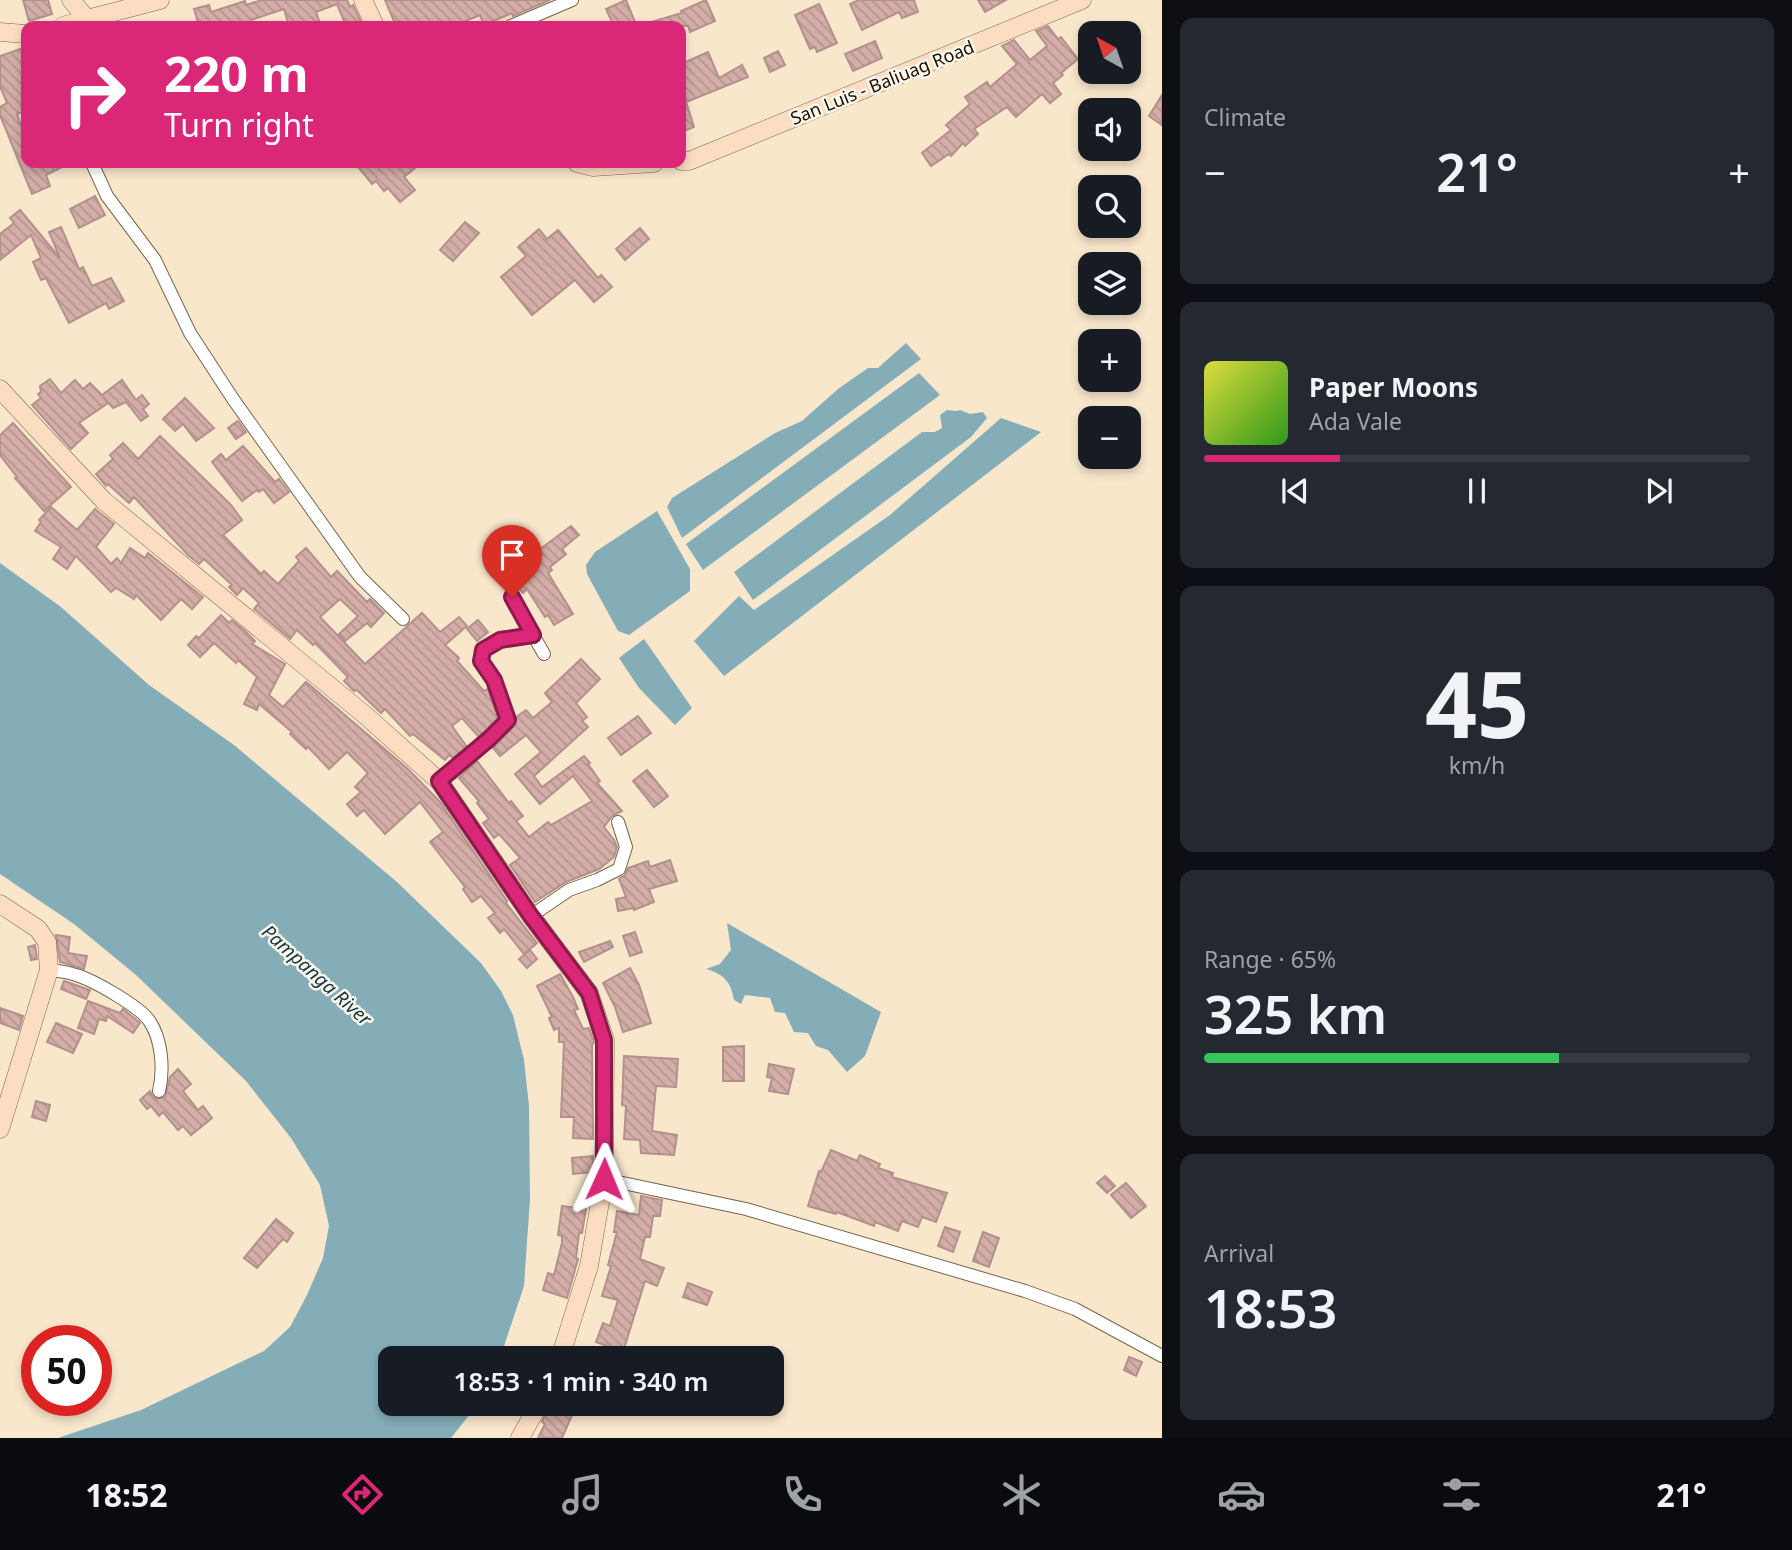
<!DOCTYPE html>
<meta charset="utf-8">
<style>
:root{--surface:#171b24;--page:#242831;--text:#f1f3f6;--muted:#9ea1a6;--line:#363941;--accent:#db2777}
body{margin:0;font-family:"Noto Sans",sans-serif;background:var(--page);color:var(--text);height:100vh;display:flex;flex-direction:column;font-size:26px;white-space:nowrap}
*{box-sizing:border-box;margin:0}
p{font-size:23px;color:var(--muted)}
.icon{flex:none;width:38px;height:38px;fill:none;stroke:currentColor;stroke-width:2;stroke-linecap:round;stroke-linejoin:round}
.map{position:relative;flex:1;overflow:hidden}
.sheet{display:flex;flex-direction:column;gap:18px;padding:18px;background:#0d0f14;width:630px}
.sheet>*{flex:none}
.banner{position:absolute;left:21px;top:21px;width:665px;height:147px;border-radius:14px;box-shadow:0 4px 10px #0003;background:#db2777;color:#fff;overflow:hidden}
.needle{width:46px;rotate:320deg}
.fabs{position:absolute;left:1078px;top:21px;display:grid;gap:14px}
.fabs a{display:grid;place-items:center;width:63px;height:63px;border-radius:14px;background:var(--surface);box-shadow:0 4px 10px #0003;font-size:35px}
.speed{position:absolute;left:21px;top:1325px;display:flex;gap:14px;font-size:35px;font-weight:700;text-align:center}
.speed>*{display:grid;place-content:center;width:91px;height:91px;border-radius:50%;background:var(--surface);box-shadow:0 4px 10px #0003;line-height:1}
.speed .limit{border:10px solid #d22;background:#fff;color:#111}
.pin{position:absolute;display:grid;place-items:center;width:60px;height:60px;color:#fff;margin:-72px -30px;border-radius:50% 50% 50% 0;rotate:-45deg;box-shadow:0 0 7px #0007}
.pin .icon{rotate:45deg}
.me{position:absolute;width:77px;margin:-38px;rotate:1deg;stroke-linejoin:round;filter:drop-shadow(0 0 5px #0008)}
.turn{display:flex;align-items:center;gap:24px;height:147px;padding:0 28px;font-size:32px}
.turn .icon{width:91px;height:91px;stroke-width:2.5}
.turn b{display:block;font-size:49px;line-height:60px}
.big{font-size:52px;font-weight:600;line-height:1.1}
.sheet .widget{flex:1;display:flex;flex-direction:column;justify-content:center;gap:10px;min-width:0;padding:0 24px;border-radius:14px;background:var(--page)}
.sheet .dial{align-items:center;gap:0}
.dial b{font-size:91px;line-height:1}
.song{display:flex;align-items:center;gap:21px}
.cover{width:84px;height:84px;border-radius:10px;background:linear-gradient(135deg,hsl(60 70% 55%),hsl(110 70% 35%))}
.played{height:7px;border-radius:4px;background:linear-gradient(90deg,var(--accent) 25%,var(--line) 25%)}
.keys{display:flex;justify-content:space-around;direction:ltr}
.heat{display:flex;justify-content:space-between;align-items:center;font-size:38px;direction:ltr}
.charge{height:10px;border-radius:5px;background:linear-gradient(90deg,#34c759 65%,var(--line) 0)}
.trip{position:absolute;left:378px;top:1346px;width:406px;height:70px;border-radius:14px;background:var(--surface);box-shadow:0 4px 10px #0003;font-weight:600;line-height:70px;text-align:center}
.tab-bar{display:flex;height:112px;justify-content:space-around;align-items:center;background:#090b0e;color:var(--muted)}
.tab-bar .icon{width:49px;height:49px}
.tab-bar .on{color:var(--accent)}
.tab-bar b{font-size:32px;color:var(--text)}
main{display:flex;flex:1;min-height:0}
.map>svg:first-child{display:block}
</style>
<main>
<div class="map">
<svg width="1162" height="1438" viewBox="0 0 1162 1438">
<defs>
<pattern id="building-back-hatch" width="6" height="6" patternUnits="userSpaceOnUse" patternTransform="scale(1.75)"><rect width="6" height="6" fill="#d5ada8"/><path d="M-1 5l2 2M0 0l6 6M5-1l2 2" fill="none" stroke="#b6948f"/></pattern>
</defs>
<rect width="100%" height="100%" fill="#f9e7cc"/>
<path fill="#f1dab9" d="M470,0H560L497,26H481Z"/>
<g fill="#84adb8">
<path d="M906,343L921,359L682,538L667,507L672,498L775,433L802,421L838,389L868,368H878Z"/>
<path d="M919,373L940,395L703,570L686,544Z"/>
<path d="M947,410L956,411L960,410L970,414L983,412L987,418L971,437L753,600L734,572L922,432H935L942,428L940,415Z"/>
<path d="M1001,418L1041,432L724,676L694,641L739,596L754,610L890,515Z"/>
<path d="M657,511L690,569V591L629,635L618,631L587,574L586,565L595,552Z"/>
<path d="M0,563L61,607L149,685L234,745L397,882L481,963L501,991L513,1015L524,1060L529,1106L530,1199L524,1286L500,1358H390V1404H478L451,1438H58L141,1410L264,1351L290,1327L307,1295L323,1258L329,1226L320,1185L291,1138L246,1081L136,975L74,924L0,874Z"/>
<path d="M644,639L692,708L675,725L639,688L619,658Z"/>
<path d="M727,923L881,1012L865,1056L847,1072L828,1050L816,1046L808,1033L794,1032L785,1013L775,1012L770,998L745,995L741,1004L734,1000C731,982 724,974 706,969L720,964L731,950Z"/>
</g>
<g fill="url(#building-back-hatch)" stroke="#b2918c" stroke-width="2">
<path d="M23,0H48L52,14L29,21Z"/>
<path d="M262,0H347L350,7L353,5L363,26H346L337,4L316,12L321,26H289L284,9L251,20L253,26H199L194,9L209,5L211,12L245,1L246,5Z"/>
<path d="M385,0H550L513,16L512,13L484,25L480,15L454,26H396Z"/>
<path d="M626,0L635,22L627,26H614L606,9Z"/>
<path d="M706,0L715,21L690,32L688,26H649L648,23L682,13L681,11Z"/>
<path d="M859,0H914L918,12L902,18L899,12L862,30L850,4Z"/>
<path d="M978,0H1006L985,12Z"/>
<path d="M819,4L837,43L817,52L815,47L810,49L795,15Z"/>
<path d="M1048,26L1058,39L1061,37L1078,59L1061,73L1063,75L1053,83L1061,94L1050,103L1042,94L1016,117L1007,107L974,129L978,134L965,146L963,143L951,156L949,154L931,166L922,153L951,130L946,125L970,104L965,97L987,82L990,87L1017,64L1002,46L1014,40L1030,60L1047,46L1036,31Z"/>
<path d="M875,41L882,58L853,71L845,54Z"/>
<path d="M26,47V111L17,114L26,139V163H70L46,175L50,186L32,194L0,115V107L7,103L0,86V56Z"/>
<path d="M778,51L785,65L770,72L764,58Z"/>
<path d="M708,52L719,78L742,65L748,77L686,102L694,127L681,132V64Z"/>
<path d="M1162,95V125L1149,116Z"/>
<path d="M355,163H421L404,177L415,190L400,202L388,188L384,191L376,181L372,184Z"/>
<path d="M95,196L105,215L79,228L70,209Z"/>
<path d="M20,210L60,258L49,232L61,227L79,269L83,267L92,286L111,278L124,301L109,309L106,303L69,323L46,278L41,280L33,262L41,258L31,235L0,260V234L14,223L10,218Z"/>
<path d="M465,222L479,233L453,261L440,250Z"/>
<path d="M640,228L649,239L625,260L616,249Z"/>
<path d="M539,229L547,239L558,230L598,278L601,275L612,287L594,302L575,280L532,315L501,277L526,256L518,247Z"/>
<path d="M50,379L61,393L75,380L83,389L90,383L102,395L122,380L136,400L142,395L149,404L143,409L148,416L141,421L126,402L113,408L103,397L108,403L79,423L88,433L71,449L32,405L41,398L38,394L41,392L40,386Z"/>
<path d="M185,398L214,428L196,441L183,424L175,431L163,419Z"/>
<path d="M238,421L246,432L236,439L228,428Z"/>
<path d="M13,423L71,487L44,511L15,478L17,477L0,455V435Z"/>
<path d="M160,436L231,505L242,520L223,535L261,574L264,571L278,584L299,561L296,557L306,548L331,577L337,571L367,602L370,599L384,613L371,627L367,623L345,641L339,634L358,616L340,599L320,617L365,664L422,613L440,632L459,617L467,626L445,645L459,658L457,661L484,691L488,689L498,718L479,737L462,718L452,726L467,747L453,758L449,755L445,760L413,734L410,736L385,709L381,713L357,690L354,691L344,681L348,677L315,643L313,645L297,630L290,639L254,609L259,603L243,588L237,595L229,587L232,585L204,559L199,564L188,555L134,497L129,503L108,484L106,486L96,474L113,459L110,455L123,443L138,459Z"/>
<path d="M243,446L275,482L279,479L289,492L274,503L263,489L259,492L257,490L242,501L212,462L221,454L226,460Z"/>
<path d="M51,507L77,530L95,509L114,524L96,547L111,564L117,558L121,563L130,548L145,558L148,553L203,597L192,609L181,599L161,620L136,595L134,599L116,588L111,592L76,556L67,569L53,559L61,547L35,531L41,522L39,520Z"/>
<path d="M571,526L579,535L562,549L566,554L550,567L552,570L548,573L573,614L554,625L548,615L545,617L527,589L523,593L515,583L520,579L515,573L529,562L527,559Z"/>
<path d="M221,615L229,623L232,620L245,631L255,641L252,644L285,664L269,695L283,707L306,682L408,769L440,802L507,901L506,903L537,943L524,954L504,929L500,933L488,918L495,913L481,896L472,902L463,889L465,887L430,842L443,832L420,802L385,834L364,810L357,816L347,804L361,792L355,787L368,773L347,752L329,769L308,747L306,749L290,734L292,732L259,704L257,710L244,704L257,677L238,660L236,663L214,643L200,657L188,645L196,636L199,638Z"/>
<path d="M478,620L488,632L477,641L467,629Z"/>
<path d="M581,659L600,679L576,703L587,717L582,721L588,727L534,776L542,787L584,756L590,763L588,764L600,781L597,783L622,811L612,816L604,827L614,840L617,847L614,857L599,869L566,882L535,902L510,865L520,858L499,834L494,838L483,823L489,819L477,803L479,801L459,778L477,761L509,803L511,801L523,816L516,821L529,837L548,822L551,825L592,801L573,776L540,804L515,774L541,752L526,735L500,756L493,748L514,726L516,717L526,710L533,718L552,702L545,693Z"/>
<path d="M638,716L651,733L621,755L608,738Z"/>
<path d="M647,770L668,796L654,807L633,781Z"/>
<path d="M670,860L677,881L649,889L654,902L634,910V908L618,911L616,899L626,897L619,879L625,875L628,868L648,861L650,867Z"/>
<path d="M635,932L642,952L630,956L623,936Z"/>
<path d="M56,935L70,937L68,953L87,956L84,969L60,962Z"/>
<path d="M610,941L613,947L584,962L579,952Z"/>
<path d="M35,945L37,959L31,960L28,947Z"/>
<path d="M530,950L537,959L527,968L519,959Z"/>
<path d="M630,968L639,985L651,1023L623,1032L615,1007L603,983Z"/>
<path d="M560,974L573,997L578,1009L574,1010L583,1029L589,1028L594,1042L592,1045L593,1139L573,1138L574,1117H561L564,1042H559V1028L554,1030L549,1018L552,1017L537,986Z"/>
<path d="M64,981L90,990L86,999L61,989Z"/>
<path d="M88,1001L120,1013L123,1009L140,1023L133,1033L107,1016L106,1021L99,1019L94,1034L78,1028Z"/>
<path d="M0,1008L23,1016L19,1030L0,1023Z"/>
<path d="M56,1023L82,1034L73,1053L47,1042Z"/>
<path d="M744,1046V1081H723V1047Z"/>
<path d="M624,1056L678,1059L676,1087L656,1086L652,1131L677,1135L674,1155L641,1153L640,1140L624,1139L626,1106L622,1105Z"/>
<path d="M769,1064L794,1069L788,1094L769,1091L772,1078L767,1077Z"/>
<path d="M178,1069L191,1084L183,1091L198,1110L203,1106L212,1118L191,1135L183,1126L178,1130L163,1112L159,1116L151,1106L147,1109L140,1100L150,1091L153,1097L157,1099L165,1097L170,1077Z"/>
<path d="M36,1101L50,1105L46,1121L32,1117Z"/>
<path d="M831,1150L857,1161L860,1155L880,1164L878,1168L893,1173L892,1177L947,1193L936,1222L922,1217L918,1227L902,1221L898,1231L875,1222L874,1226L837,1212L836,1214L808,1206L819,1171L821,1172Z"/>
<path d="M593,1156V1172L573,1174L572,1158Z"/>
<path d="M1105,1176L1115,1186L1107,1193L1097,1183Z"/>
<path d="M1126,1183L1146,1206L1131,1218L1111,1195Z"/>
<path d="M641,1196L662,1200L660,1216H653L650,1237H645L640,1259L664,1268L657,1286L645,1281L623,1352L596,1342L603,1323L610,1326L618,1300L602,1296L611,1266L608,1265L617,1232H614L617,1211L639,1215Z"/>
<path d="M562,1206L586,1209L582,1233H579L576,1258L578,1259L567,1298L543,1290L548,1273L554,1275L562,1243V1236L558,1235Z"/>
<path d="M276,1219L293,1233L287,1242L283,1239L257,1268L244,1258Z"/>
<path d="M945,1227L960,1232L953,1252L938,1246Z"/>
<path d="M983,1232L999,1238L989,1267L973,1261Z"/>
<path d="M688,1283L712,1292L707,1305L683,1297Z"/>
<path d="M1129,1357L1142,1362L1136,1376L1124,1370Z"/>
<path d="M550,1404H577L562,1438H538L545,1424L542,1422Z"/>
</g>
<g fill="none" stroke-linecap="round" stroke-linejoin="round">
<g stroke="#75654d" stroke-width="14">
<g id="street">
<path d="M511,26L572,0"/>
<path d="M92,163L107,196L155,260L190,333L233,399L360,577L403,619"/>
<path d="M533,635L544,654"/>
<path d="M439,781L490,739L508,720L494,680L481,661L483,651L500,641L533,635L512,597"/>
<path d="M531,916L569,890L597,880L619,869L626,847L618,822"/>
<path d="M49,970C58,971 68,972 76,975C93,980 141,1007 150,1022C162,1040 164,1070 159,1091"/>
<path d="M604,1179L746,1209L1025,1291L1075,1309L1162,1356"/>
</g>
</g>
<g stroke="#75654d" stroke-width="19">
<g id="secondary">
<path d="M71,0L87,19L160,0"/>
<path d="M363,0L375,26"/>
<path d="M63,26L87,19"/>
<path d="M0,32L26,34"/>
<path d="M681,161H689L1082,0"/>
<path d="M577,163L593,167L654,163"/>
<path d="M0,389L104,501L365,715L439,781L531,916L589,993L605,1040L604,1179L589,1266L560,1358"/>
<path d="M0,904L38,929L47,942L49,970L0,1129"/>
<path d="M520,1438L539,1404"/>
</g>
</g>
<use href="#street" stroke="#fff" stroke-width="12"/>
<use href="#secondary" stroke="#fcddc2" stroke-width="18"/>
</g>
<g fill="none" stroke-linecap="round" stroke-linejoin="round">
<g stroke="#8e194d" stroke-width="18">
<path id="route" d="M512,597L533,635L500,640L483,650L481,661L494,680L508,720L489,739L439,781L531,916L589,993L604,1040V1179"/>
</g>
<use href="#route" stroke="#db2777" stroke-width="12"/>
</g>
<g text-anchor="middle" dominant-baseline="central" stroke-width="5" stroke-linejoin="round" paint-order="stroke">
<g font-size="18" fill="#171108" stroke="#fdf6eb">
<text transform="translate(882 82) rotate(-22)">San Luis - Baliuag Road</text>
</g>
<g font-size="19" font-style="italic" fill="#113842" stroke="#fdf6eb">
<text transform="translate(317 975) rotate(42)">Pampanga River</text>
</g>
</g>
</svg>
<div class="fabs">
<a><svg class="needle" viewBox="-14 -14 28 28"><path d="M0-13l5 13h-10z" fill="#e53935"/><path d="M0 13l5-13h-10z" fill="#9ea1a6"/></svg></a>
<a><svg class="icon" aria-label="sound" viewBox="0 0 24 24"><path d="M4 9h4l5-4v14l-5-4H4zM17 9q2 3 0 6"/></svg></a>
<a><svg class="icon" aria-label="search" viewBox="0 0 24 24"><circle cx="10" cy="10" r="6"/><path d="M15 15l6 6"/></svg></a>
<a><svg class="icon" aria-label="layers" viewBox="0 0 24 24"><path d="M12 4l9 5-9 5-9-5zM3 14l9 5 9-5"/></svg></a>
<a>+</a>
<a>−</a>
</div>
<div class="speed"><div class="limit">50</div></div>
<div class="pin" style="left:512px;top:597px;background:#d93025"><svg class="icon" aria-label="arrive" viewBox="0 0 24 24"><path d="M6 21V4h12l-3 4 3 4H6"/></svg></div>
<svg class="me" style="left:604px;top:1179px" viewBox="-20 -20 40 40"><path d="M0-17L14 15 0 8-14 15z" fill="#db2777" stroke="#fff" stroke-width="4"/></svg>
<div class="trip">18:53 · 1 min · 340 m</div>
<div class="banner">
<div class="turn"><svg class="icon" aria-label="right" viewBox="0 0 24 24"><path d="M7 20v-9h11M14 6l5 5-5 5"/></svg><div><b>220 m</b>Turn right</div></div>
</div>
</div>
<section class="sheet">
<div class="widget"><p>Climate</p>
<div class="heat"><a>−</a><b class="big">21°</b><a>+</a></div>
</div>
<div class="widget">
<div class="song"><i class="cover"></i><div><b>Paper Moons</b><p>Ada Vale</p></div></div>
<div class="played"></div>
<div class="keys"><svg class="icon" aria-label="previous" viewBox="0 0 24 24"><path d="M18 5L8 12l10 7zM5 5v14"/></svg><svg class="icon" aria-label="pause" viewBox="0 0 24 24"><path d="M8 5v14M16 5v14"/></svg><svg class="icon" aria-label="next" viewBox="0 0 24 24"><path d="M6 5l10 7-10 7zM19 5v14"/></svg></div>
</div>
<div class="widget dial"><b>45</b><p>km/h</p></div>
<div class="widget"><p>Range · 65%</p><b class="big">325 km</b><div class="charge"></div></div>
<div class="widget"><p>Arrival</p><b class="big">18:53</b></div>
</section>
</main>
<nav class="tab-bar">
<b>18:52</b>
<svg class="icon on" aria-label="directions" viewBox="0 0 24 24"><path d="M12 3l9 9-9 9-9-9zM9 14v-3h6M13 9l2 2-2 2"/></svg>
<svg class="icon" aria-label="music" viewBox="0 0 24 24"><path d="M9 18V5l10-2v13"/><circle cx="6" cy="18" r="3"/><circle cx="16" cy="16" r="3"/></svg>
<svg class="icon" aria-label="phone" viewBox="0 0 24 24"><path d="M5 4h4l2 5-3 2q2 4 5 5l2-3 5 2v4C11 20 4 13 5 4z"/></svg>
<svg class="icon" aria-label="climate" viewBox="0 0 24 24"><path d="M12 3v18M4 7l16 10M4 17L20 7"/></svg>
<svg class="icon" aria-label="car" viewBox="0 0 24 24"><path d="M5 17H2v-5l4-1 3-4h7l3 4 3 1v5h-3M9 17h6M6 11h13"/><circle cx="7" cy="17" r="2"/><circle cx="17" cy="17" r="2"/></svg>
<svg class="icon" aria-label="filters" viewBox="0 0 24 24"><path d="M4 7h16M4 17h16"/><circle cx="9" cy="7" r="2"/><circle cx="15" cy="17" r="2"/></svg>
<b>21°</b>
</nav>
